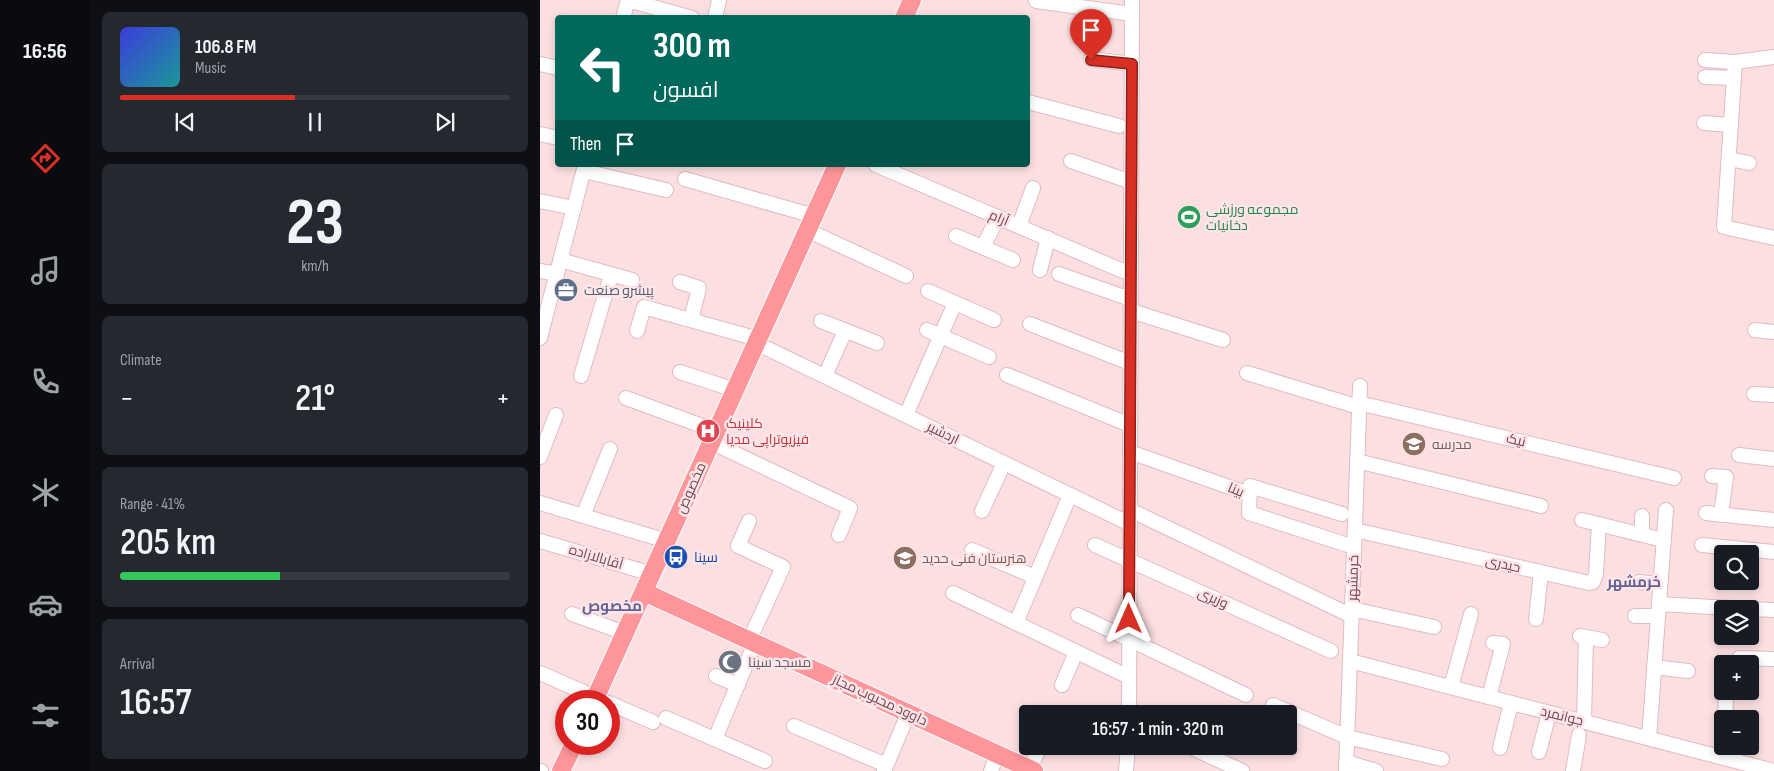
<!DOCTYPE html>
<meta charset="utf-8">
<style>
:root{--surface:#171b24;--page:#242831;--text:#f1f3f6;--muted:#9ea1a6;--line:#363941;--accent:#d93025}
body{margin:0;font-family:"Sofia Sans Condensed",Cairo,sans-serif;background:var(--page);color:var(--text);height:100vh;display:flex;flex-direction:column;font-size:19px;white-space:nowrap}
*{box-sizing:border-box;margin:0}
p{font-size:16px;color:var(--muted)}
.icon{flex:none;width:28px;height:28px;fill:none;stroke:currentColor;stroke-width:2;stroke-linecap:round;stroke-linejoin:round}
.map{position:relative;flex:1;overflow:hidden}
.sheet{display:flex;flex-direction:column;gap:12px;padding:12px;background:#0d0f14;width:450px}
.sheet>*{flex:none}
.top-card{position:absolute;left:15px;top:15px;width:475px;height:152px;border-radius:5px;box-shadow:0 2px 8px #0003;background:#00695c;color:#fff;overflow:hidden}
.controls{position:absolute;left:1174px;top:545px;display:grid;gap:10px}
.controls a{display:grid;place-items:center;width:45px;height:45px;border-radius:5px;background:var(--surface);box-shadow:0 2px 8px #0003;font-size:25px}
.speed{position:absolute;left:15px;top:690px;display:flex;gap:10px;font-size:25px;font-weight:700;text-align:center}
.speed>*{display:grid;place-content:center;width:65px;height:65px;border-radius:50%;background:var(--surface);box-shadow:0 2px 8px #0003;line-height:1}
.speed .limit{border:8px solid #d22;background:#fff;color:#111}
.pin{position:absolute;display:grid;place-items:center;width:42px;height:42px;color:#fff;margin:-51px -21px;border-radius:50% 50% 50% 0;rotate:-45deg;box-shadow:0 0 5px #0007}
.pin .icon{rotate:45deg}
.me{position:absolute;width:55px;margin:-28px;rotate:0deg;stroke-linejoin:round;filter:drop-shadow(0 0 4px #0008)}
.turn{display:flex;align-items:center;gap:18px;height:105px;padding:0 15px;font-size:22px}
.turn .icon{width:65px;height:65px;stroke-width:2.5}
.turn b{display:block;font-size:35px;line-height:42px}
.then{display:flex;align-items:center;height:48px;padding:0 15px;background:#0003;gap:10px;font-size:19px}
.big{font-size:38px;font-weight:600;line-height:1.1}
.sheet .widget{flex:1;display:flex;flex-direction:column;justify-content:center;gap:8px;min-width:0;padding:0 18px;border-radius:8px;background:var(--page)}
.sheet .dial{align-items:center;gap:0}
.dial b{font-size:65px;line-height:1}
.song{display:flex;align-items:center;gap:15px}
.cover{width:60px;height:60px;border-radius:8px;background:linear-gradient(135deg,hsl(240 70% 55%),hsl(180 70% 35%))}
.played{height:5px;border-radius:2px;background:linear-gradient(90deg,var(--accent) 45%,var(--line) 45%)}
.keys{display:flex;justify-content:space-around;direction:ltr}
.heat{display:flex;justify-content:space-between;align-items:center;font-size:28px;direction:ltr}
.charge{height:8px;border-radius:4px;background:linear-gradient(90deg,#34c759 41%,var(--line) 0)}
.trip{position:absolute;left:479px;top:705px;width:278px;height:50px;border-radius:5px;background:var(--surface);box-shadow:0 2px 8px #0003;font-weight:600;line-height:50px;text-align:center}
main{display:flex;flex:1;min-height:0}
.tab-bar{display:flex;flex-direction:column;width:90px;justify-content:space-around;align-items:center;background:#090b0e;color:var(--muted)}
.tab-bar .icon{width:35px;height:35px}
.tab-bar .active{color:var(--accent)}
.tab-bar b{font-size:22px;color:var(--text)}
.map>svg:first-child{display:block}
</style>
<main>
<nav class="tab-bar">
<b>16:56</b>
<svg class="icon active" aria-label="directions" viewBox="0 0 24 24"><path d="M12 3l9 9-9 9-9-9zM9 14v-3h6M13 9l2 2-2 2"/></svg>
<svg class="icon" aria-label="music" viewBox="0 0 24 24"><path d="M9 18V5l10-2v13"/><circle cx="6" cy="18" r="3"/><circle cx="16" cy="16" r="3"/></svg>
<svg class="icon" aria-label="phone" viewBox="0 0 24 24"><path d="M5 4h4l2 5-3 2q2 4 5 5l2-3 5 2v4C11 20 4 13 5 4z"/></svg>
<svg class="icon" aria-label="climate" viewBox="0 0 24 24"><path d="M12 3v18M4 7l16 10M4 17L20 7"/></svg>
<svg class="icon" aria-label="car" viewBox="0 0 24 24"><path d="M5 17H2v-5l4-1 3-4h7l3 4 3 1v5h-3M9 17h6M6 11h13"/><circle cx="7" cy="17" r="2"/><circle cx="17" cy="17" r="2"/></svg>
<svg class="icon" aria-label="filters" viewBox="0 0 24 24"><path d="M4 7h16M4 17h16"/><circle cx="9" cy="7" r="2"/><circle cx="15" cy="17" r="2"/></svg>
</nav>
<section class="sheet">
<div class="widget">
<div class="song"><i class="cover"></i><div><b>106.8 FM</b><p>Music</p></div></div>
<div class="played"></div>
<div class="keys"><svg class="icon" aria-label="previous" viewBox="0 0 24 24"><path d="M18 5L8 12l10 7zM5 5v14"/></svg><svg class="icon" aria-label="pause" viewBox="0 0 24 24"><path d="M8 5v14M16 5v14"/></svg><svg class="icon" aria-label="next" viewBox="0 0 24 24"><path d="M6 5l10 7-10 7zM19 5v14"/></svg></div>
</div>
<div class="widget dial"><b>23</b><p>km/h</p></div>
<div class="widget"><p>Climate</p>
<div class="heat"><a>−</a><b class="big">21°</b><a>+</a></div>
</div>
<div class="widget"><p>Range · 41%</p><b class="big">205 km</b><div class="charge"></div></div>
<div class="widget"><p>Arrival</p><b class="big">16:57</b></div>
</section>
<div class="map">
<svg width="1234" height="771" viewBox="0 0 1234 771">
<rect width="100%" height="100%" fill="#fcdfe1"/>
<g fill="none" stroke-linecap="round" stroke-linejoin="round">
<g stroke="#e0bbc3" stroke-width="16">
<g id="minor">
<path d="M88,0L152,18"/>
<path d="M496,1L592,14"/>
<path d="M83,18L88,0"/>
<path d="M175,18L179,0"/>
<path d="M551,59L592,64"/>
<path d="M1165,60L1195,62L1234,57"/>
<path d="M1195,62L1184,227L1234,238"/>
<path d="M0,64L18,68"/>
<path d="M1165,77L1194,78"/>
<path d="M488,102L579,126"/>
<path d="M1164,123L1191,125"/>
<path d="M0,134L18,138"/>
<path d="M1189,159L1209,163"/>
<path d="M531,161L591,182"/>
<path d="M336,165L583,271"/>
<path d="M44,171L126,190"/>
<path d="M145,179L274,216"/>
<path d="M0,201L34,208"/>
<path d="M479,226L493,188"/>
<path d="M267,230L366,276"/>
<path d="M416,236L473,260"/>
<path d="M443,247L458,217"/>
<path d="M20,260L92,280"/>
<path d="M500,270L508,238"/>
<path d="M0,271L17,274"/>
<path d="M519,274L590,299"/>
<path d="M140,282L159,288L151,320"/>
<path d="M388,291L454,320"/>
<path d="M591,311L683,340"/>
<path d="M281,321L337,343"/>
<path d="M490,324L590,363"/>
<path d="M387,330L449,357"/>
<path d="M1215,330L1234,332"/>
<path d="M97,331L104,307L218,339"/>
<path d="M0,338L45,165"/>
<path d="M216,343L590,524"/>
<path d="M140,372L195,390"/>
<path d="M707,373L819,407"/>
<path d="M467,375L590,425"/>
<path d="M41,376L71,275"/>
<path d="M285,376L305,331"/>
<path d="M1214,394L1234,395"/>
<path d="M86,398L176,431"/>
<path d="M819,403L1134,478"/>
<path d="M366,415L415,303"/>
<path d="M171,442L310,508L299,535"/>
<path d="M590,452L709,494"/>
<path d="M1199,455L1234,459"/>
<path d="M0,457L16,415"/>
<path d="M817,461L1001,506"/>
<path d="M1172,476L1186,477L1181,515"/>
<path d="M0,503L127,541"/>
<path d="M590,510L812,616"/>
<path d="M442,511L464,463"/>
<path d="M1166,513L1234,520"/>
<path d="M802,514L710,486L709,513L814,547"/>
<path d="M43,516L70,449"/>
<path d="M1042,520L1123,540"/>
<path d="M815,530L1049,583L1053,582L1056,574L1059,524"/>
<path d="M1102,534V516"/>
<path d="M0,541L112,574"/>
<path d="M555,545L791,651"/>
<path d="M1162,545L1234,552"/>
<path d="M432,550L495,577"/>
<path d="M1099,582L1120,584"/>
<path d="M413,593L589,677"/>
<path d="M1119,604L1208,609"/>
<path d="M812,609L894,627"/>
<path d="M1210,609L1234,610"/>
<path d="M32,614L85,633"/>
<path d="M538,615L706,695"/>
<path d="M1095,616H1118"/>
<path d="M996,619L1001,572"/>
<path d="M476,623L530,495"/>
<path d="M1040,636L1062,640"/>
<path d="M209,641L243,567L198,546L209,521"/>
<path d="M1199,658L1234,659"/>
<path d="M810,661L1234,771"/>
<path d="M1114,667L1148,671"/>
<path d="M0,673L64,701"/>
<path d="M176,676L198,685"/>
<path d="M522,685L536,652"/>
<path d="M911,687L931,614"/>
<path d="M949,697L963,644L953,643"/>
<path d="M69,703L113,722"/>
<path d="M733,705L807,737L902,759"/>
<path d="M589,714L592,0"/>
<path d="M126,718L225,761"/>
<path d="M1185,719L1186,698"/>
<path d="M1044,721L1046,638"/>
<path d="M254,726L346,765"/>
<path d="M1109,738L1126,510"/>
<path d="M175,739L215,643"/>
<path d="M648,746L702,771"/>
<path d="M960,748L971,703"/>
<path d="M999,752L1009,713"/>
<path d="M806,762L836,771"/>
<path d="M490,769L500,746"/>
<path d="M0,771H1"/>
<path d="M344,771L368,714"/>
<path d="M451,771L457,754"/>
<path d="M586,771L588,746"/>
<path d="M806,771L820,386"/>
<path d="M1033,771L1039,735"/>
</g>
</g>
<g stroke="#fff" stroke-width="20">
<g id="major">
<path d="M364,18L372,0"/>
<path d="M104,592L494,771"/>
<path d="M54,701L297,165"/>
<path d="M21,771L34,744"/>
</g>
</g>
<use href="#minor" stroke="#fff" stroke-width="14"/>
<use href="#major" stroke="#fc969a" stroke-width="18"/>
</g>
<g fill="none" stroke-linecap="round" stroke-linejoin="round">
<g stroke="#8d1f18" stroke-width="12">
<path id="route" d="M551,60L592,64L589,619"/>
</g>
<use href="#route" stroke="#d93025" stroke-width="9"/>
</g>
<defs>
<g id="stadium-disc" transform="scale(1.25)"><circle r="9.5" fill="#2e9e5b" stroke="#ffe5e7"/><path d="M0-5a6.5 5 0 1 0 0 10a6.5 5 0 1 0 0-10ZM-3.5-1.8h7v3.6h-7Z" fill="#fff"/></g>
<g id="office-disc" transform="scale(1.25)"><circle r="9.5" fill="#5c6f8a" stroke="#ffe5e7"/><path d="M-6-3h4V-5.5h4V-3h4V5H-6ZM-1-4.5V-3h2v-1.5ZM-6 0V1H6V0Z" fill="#fff"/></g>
<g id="hospital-disc" transform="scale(1.25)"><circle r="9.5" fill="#e0444e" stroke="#ffe5e7"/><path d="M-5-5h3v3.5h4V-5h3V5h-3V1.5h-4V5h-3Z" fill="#fff"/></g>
<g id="school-disc" transform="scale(1.25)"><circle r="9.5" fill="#8d6e63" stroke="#ffe5e7"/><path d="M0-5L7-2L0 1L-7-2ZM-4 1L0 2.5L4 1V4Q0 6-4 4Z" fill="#fff"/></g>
<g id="bus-disc" transform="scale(1.25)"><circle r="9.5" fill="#1a4fb4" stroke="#ffe5e7"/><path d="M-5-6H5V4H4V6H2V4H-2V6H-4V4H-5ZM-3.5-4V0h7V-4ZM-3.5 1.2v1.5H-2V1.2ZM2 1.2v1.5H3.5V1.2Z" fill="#fff"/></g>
<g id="mosque-disc" transform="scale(1.25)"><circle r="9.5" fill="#6b7280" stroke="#ffe5e7"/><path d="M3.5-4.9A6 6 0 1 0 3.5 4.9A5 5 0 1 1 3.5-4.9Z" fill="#fff"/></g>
</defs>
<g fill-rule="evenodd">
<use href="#stadium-disc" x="649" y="217"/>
<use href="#office-disc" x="26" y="290"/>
<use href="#hospital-disc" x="168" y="431"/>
<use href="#school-disc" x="874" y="444"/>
<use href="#bus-disc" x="136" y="557"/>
<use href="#school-disc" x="365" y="558"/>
<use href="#mosque-disc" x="190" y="662"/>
</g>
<g text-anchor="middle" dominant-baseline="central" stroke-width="5" stroke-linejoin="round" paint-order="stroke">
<g font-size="14" fill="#27864d" stroke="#ffe5e7" text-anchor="start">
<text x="666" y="209">مجموعه ورزشی<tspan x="666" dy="16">دخانیات</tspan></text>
</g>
<g font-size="14" fill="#724754" stroke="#ffe5e7">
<text transform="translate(459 218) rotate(23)">آرام</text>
<text transform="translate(403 433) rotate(26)">اردشیر</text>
<text transform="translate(976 440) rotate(14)">نیک</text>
<text transform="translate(151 488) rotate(-66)">مخصوص</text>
<text transform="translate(696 490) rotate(23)">بینا</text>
<text transform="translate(56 557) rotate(17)">آقابالازاده</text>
<text transform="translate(963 564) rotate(13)">حیدری</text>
<text transform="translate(813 578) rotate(-88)">خرمشهر</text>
<text transform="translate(673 598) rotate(24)">وزیری</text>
<text transform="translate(340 700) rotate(25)">داوود محبوب مجاز</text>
<text transform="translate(1022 716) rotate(14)">جوانمرد</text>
</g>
<g font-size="14" fill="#4e5e75" stroke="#ffe5e7" text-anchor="start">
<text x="44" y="290">پیشرو صنعت</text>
</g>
<g font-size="14" fill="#be3a42" stroke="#ffe5e7" text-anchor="start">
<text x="186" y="423">کلینیک<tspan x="186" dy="16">فیزیوتراپی مدیا</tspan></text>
</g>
<g font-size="14" fill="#785e54" stroke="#ffe5e7" text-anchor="start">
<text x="892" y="444">مدرسه</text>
<text x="382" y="558">هنرستان فنی حدید</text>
</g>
<g font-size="14" fill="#164399" stroke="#ffe5e7" text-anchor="start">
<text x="154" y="557">سینا</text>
</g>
<g font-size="14" fill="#5b616d" stroke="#ffe5e7" text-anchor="start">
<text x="208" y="662">مسجد سینا</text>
</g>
<g font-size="15" font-weight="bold" fill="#626296" stroke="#ffe5e7">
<text x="1094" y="582">خرمشهر</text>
<text x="72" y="606">مخصوص</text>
</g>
</g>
</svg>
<div class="controls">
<a><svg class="icon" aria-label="search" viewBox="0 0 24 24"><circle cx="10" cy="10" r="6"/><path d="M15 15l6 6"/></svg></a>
<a><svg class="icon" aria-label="layers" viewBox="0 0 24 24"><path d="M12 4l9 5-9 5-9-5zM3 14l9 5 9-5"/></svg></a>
<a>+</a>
<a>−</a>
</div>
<div class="speed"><div class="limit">30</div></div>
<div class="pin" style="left:551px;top:60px;background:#d93025"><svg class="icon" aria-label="arrive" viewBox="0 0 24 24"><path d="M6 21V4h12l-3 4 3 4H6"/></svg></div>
<svg class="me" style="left:589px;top:619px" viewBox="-20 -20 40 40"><path d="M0-17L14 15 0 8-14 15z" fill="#d93025" stroke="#fff" stroke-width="4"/></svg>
<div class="trip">16:57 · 1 min · 320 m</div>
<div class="top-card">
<div class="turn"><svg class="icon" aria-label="left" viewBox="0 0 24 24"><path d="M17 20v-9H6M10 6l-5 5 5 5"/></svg><div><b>300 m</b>افسون</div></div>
<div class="then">Then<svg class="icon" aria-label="arrive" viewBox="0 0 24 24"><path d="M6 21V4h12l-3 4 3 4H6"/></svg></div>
</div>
</div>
</main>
